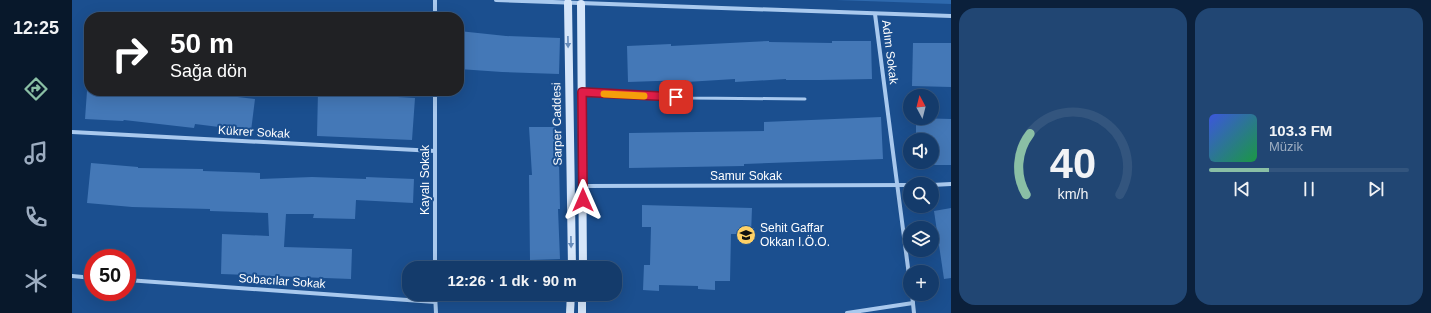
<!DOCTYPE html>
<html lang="tr">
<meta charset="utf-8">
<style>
:root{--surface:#143b6b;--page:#214673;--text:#f1f3f6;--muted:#9dadc1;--line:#33557e;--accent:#8abfa5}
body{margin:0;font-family:Arial,sans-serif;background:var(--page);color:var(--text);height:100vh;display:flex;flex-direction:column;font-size:15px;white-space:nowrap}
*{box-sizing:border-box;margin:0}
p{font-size:13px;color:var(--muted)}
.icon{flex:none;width:22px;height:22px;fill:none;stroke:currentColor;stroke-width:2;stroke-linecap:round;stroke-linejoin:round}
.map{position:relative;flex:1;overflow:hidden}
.details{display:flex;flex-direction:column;gap:8px;padding:8px;background:#0b203b;width:480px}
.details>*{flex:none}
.banner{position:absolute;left:12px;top:12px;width:380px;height:84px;border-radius:16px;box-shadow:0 4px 16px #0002,0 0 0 1px var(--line);background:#202124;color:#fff;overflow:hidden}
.needle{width:26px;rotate:353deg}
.fabs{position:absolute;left:831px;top:89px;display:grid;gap:8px}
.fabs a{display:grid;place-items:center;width:36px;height:36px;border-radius:50%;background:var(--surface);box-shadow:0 4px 16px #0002,0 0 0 1px var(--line);font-size:20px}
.speed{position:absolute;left:12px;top:249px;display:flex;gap:8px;font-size:20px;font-weight:700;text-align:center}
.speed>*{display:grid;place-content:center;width:52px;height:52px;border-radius:50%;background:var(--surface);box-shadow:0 4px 16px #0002,0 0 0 1px var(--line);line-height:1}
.speed .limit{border:6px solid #d22;background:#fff;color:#111}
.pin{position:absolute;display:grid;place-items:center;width:34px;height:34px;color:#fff;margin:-17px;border-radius:8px;box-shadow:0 2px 6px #0006}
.me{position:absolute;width:44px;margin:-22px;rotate:0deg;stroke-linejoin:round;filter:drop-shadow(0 0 3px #0008)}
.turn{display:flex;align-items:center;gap:14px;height:84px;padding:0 20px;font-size:18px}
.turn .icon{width:52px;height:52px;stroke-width:2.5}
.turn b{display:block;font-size:28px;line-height:34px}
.details .card{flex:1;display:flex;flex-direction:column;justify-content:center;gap:6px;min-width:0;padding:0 14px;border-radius:16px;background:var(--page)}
.details .dial{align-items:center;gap:0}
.dial svg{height:104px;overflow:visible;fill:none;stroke:var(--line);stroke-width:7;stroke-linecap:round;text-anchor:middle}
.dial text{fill:var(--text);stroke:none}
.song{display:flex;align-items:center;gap:12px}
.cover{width:48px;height:48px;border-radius:6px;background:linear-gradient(135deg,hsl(230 70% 55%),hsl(140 70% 35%))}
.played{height:4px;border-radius:2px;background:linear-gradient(90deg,var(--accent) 30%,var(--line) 30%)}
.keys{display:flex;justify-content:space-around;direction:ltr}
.details .tiles{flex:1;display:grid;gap:8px;grid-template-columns:repeat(2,1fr)}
.trip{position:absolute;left:330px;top:261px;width:220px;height:40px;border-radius:16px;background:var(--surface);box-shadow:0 4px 16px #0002,0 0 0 1px var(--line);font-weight:800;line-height:40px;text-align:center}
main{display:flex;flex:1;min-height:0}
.menu{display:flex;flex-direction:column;width:72px;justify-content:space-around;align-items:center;background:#08182b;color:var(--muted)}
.menu .icon{width:28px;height:28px}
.menu .selected{color:var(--accent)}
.menu b{font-size:18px;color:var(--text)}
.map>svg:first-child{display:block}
</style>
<main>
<nav class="menu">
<b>12:25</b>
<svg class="icon selected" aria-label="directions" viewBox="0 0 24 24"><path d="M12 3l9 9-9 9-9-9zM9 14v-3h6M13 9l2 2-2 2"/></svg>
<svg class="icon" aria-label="music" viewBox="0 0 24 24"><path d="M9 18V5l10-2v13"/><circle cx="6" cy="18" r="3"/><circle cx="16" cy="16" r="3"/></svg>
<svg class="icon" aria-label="phone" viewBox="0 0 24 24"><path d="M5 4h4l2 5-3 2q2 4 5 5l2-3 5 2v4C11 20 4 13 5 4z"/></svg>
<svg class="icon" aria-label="climate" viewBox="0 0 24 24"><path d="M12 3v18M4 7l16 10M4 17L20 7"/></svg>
</nav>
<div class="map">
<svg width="879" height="313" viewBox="0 0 879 313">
<rect width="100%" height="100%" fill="#1b4f8f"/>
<path fill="#2e69ad" d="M764,0H879V4Z"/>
<g fill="#4478b7">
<path d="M387,31L434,36L488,38L487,74L430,72L387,69Z"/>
<path d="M697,41V42L760,43V41H799L800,79L748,80H714V79L663,82V79L614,82V80L556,82L555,46L599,44V46Z"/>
<path d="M841,43H879V87L840,86Z"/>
<path d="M15,91H113L183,99L179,131L123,124L122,128L52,120L51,121L13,119Z"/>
<path d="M246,91L291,92V95L343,98L340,140L245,136Z"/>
<path d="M809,117L811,159L672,164V166L557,168V133L692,131V122Z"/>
<path d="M844,118L879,119V165H843V162H860V140H844Z"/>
<path d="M457,127H484L487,163L488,209H486L488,259L458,260L457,175H460Z"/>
<path d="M19,163L66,167V168L131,169V171L188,173V179L240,177L294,179V177L342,179L341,203L284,200L283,219L241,218L242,214H214L212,247L280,249L279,279L149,274L150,234L197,236L196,213L138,211V209L60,207L15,203Z"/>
<path d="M570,205L680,208L679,234H659L658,281H643V290L626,289V286L587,285V291L571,290L572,265H578L579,227H570Z"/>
<path d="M879,208V278L872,279L862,211Z"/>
</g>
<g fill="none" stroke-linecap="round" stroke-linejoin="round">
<path stroke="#a9c9ee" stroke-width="3" d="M511,92L620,98L733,99"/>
<g stroke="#a9c9ee" stroke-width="4">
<path d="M424,0L879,16"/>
<path d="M803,14L838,283"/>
<path d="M363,17V0"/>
<path d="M363,91V268"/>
<path d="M0,132L363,151"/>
<path d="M860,185L879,184"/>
<path d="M511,186L838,185"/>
<path d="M0,276L21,278"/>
<path d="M55,280L363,302"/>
<path d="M363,294L364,313"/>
<path d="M840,294L842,313"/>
<path d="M775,313L841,303"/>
</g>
<g stroke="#d6e6fa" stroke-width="8">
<path d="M496,3L500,268"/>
<path d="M509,4L511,268"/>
<path d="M498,313L499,294"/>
<path d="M510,313V294"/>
</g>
</g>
<defs><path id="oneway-solid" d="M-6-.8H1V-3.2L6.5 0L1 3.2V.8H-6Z"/></defs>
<g fill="#668bba">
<use href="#oneway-solid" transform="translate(496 42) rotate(89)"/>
<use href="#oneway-solid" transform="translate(499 242) rotate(89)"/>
</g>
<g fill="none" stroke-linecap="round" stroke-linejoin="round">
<g stroke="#92132f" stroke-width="10">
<path id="route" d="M511,200L510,92L604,97"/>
</g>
<use href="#route" stroke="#e11d48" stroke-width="7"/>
<path stroke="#f59e0b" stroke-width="7" d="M532,94L572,96"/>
</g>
<defs>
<g id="school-disc" transform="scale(1)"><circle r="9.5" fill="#ffd166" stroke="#1b4f8f"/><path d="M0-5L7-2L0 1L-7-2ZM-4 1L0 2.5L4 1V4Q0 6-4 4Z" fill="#111"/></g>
</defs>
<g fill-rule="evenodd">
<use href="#school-disc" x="674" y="235"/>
</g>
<g text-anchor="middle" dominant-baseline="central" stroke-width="4" stroke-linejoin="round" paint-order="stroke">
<g font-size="12" fill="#fff" stroke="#1b4f8f">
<text transform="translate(818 52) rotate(83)">Adım Sokak</text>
<text transform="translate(485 124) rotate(-91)">Sarper Caddesi</text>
<text transform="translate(182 132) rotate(3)">Kükrer Sokak</text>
<text x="674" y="176">Samur Sokak</text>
<text transform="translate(353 180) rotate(-90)">Kayalı Sokak</text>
<text transform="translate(210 281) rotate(4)">Sobacılar Sokak</text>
</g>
<g font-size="12" fill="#fff" stroke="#1b4f8f" text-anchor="start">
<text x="688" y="228">Sehit Gaffar<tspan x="688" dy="14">Okkan I.Ö.O.</tspan></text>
</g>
</g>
</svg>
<div class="fabs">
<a><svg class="needle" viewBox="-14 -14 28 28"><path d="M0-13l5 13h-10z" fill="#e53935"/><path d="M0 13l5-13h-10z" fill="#9dadc1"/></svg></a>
<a><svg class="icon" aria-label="sound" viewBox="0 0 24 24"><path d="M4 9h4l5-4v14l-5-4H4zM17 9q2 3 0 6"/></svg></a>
<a><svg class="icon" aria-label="search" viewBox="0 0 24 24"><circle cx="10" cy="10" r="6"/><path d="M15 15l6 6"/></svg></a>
<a><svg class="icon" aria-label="layers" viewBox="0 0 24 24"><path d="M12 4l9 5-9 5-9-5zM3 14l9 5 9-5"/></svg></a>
<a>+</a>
</div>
<div class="speed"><div class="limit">50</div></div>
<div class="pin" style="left:604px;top:97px;background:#d93025"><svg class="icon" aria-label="arrive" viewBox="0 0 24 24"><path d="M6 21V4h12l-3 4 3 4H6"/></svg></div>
<svg class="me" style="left:511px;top:200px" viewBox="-20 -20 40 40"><path d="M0-17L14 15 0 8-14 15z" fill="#e11d48" stroke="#fff" stroke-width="4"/></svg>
<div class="trip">12:26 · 1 dk · 90 m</div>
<div class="banner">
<div class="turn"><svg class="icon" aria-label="right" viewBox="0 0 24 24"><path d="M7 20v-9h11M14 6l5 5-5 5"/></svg><div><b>50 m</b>Sağa dön</div></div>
</div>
</div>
<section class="details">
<div class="tiles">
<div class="card dial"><svg viewBox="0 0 100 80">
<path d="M14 69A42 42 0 1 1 86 69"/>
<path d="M14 69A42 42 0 0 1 17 22" stroke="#8abfa5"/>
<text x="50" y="56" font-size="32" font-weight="700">40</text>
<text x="50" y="72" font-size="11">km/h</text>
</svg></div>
<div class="card">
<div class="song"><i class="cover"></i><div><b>103.3 FM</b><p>Müzik</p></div></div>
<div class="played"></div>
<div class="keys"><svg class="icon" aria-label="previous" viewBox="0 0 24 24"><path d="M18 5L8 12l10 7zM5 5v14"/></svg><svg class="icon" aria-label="pause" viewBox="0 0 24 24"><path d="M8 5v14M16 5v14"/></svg><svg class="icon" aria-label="next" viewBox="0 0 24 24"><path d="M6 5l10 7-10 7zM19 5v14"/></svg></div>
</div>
</div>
</section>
</main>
